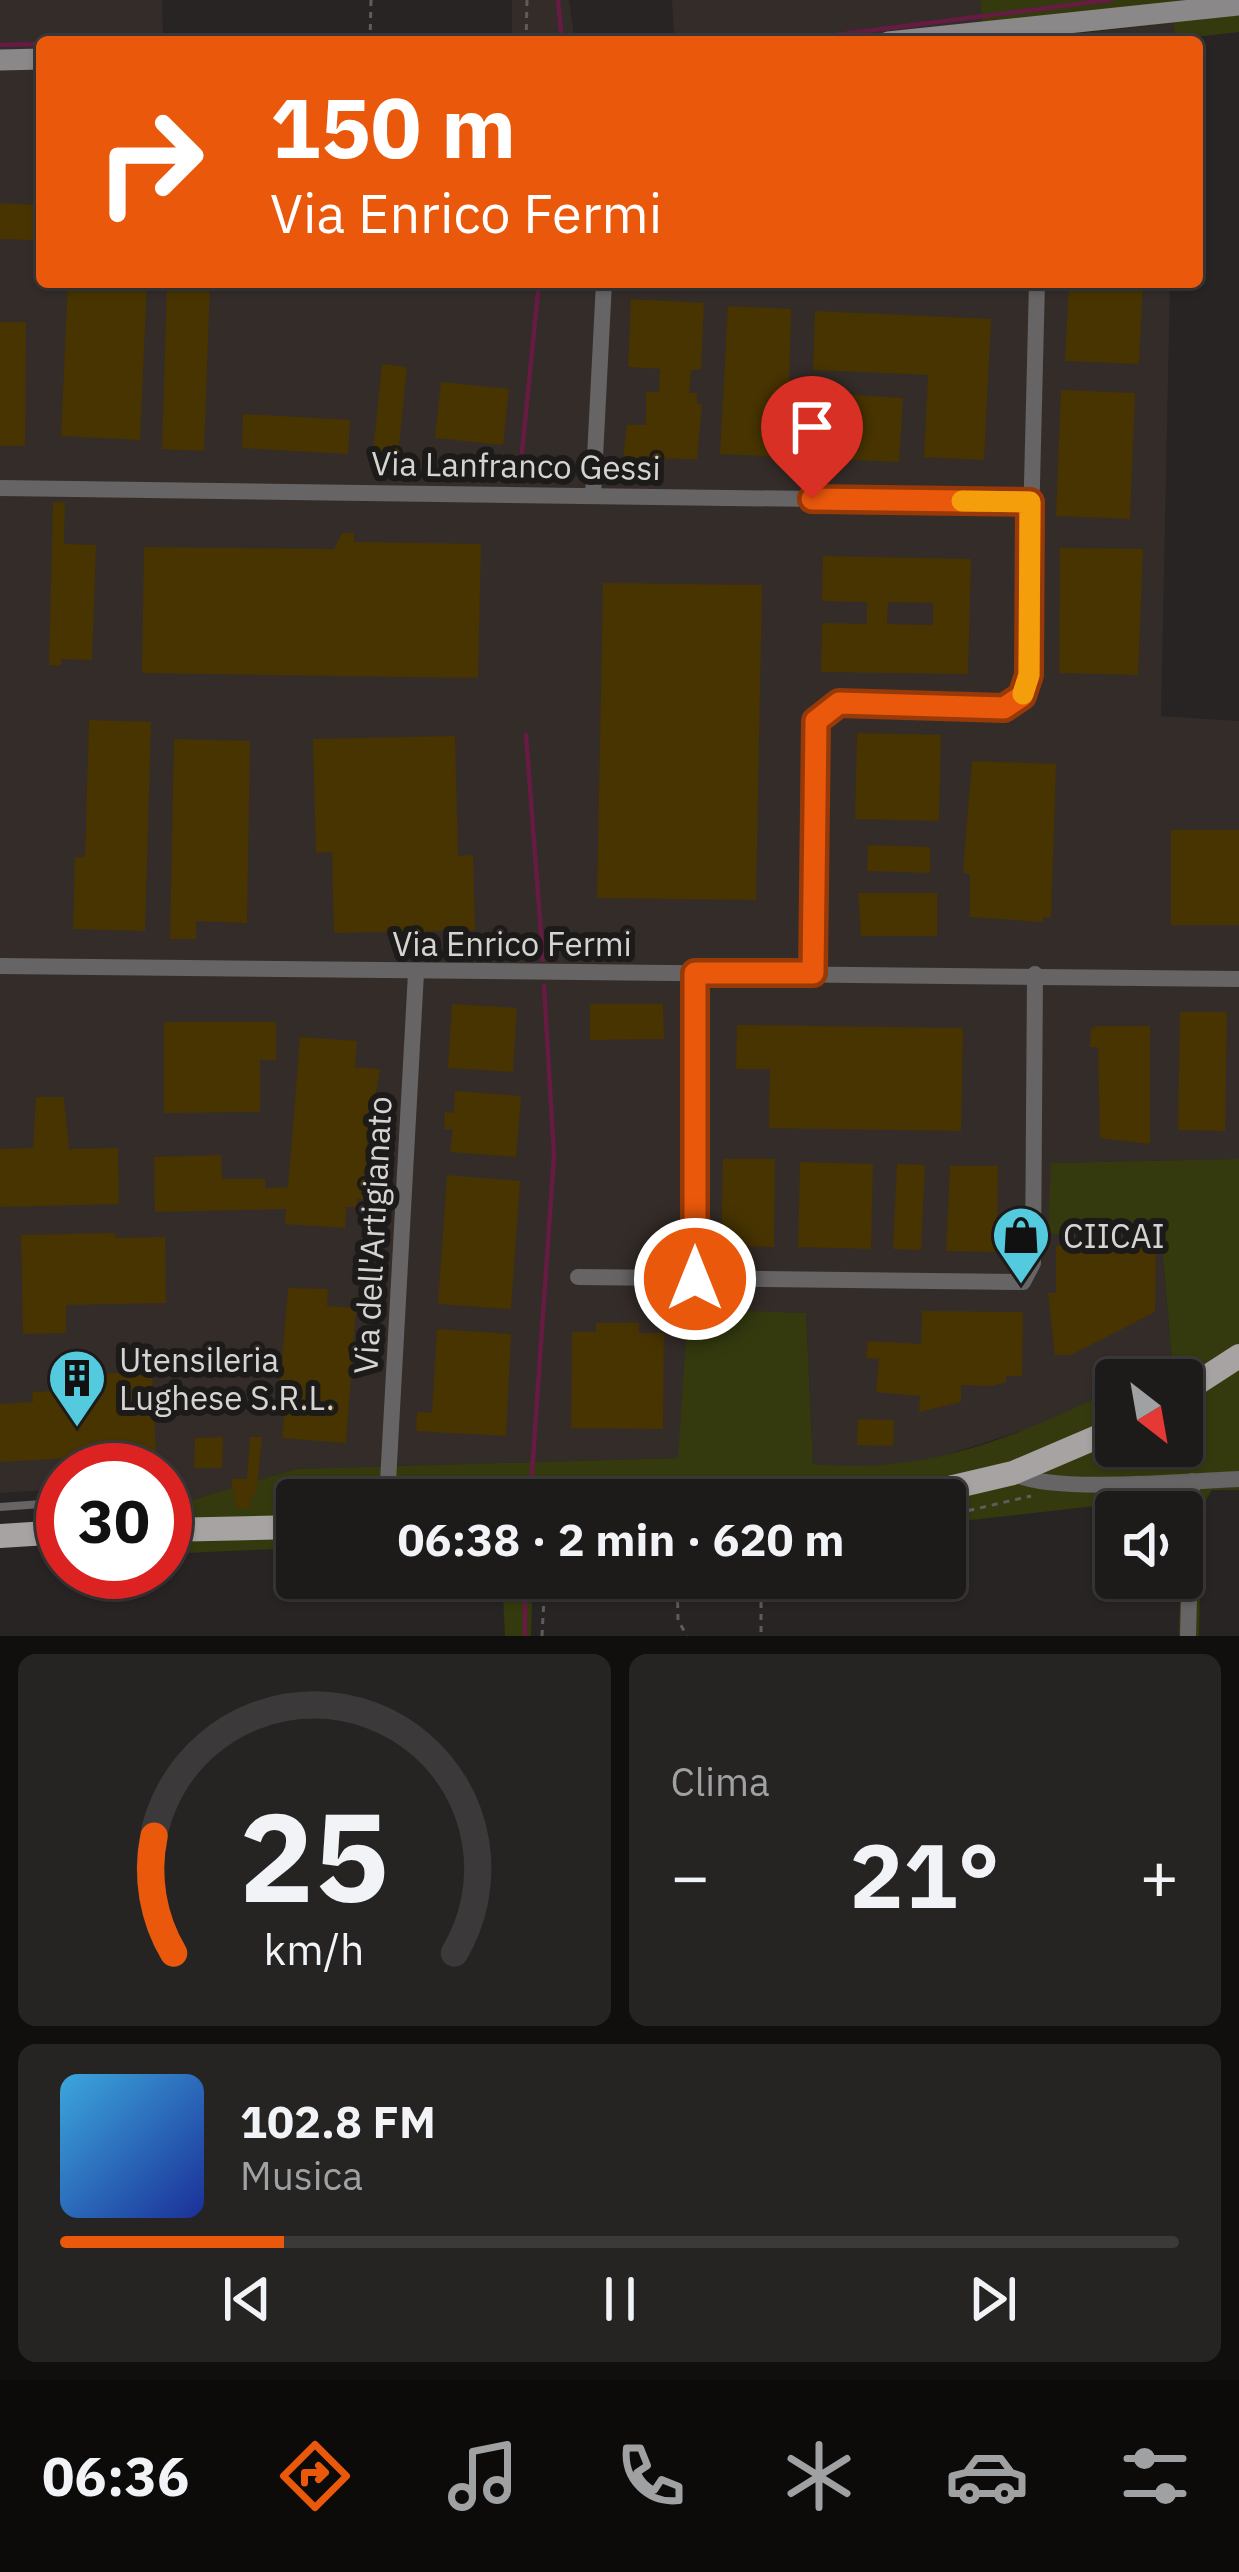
<!DOCTYPE html>
<html lang="it">
<meta charset="utf-8">
<style>
:root{--surface:#1d1b1a;--page:#252423;--text:#f1f3f6;--muted:#a0a1a2;--line:#3b3939;--accent:#ea580c}
body{margin:0;font-family:"IBM Plex Sans",sans-serif;background:var(--page);color:var(--text);height:100vh;display:flex;flex-direction:column;font-size:45px;white-space:nowrap}
*{box-sizing:border-box;margin:0}
p{font-size:39px;color:var(--muted)}
.icon{flex:none;width:66px;height:66px;fill:none;stroke:currentColor;stroke-width:2;stroke-linecap:round;stroke-linejoin:round}
.map{position:relative;height:1636px;overflow:hidden}
.drawer{display:flex;flex-direction:column;gap:18px;padding:18px;background:#100f0e;flex:1}
.drawer>*{flex:none}
.banner{position:absolute;left:36px;top:36px;width:1167px;height:252px;border-radius:12px;box-shadow:0 3px 9px #0004,0 0 0 3px var(--line);background:#ea580c;color:#fff;overflow:hidden}
.needle{width:78px;rotate:149deg}
.buttons{position:absolute;left:1095px;top:1359px;display:grid;gap:24px}
.buttons a{display:grid;place-items:center;width:108px;height:108px;border-radius:12px;background:var(--surface);box-shadow:0 3px 9px #0004,0 0 0 3px var(--line);font-size:60px}
.speed{position:absolute;left:36px;top:1443px;display:flex;gap:24px;font-size:60px;font-weight:700;text-align:center}
.speed>*{display:grid;place-content:center;width:156px;height:156px;border-radius:50%;background:var(--surface);box-shadow:0 3px 9px #0004,0 0 0 3px var(--line);line-height:1}
.speed .limit{border:18px solid #d22;background:#fff;color:#111}
.pin{position:absolute;display:grid;place-items:center;width:102px;height:102px;color:#fff;margin:-123px -51px;border-radius:50% 50% 50% 0;rotate:-45deg;box-shadow:0 0 12px #0007}
.pin .icon{rotate:45deg}
.me{position:absolute;width:132px;margin:-66px;rotate:0deg;stroke-linejoin:round;filter:drop-shadow(0 0 9px #0008)}
.turn{display:flex;align-items:center;gap:42px;height:252px;padding:0 36px;font-size:54px}
.turn .icon{width:156px;height:156px;stroke-width:2.5}
.turn b{display:block;font-size:84px;line-height:102px}
.big{font-size:90px;font-weight:800;line-height:1.1}
.drawer .card{flex:1;display:flex;flex-direction:column;justify-content:center;gap:18px;min-width:0;padding:0 42px;border-radius:18px;background:var(--page)}
.drawer .dial{align-items:center;gap:0}
.dial svg{height:312px;overflow:visible;fill:none;stroke:var(--line);stroke-width:7;stroke-linecap:round;text-anchor:middle}
.dial text{fill:var(--text);stroke:none}
.song{display:flex;align-items:center;gap:36px}
.cover{width:144px;height:144px;border-radius:18px;background:linear-gradient(135deg,hsl(200 70% 55%),hsl(230 70% 35%))}
.played{height:12px;border-radius:6px;background:linear-gradient(90deg,var(--accent) 20%,var(--line) 20%)}
.keys{display:flex;justify-content:space-around;direction:ltr}
.heat{display:flex;justify-content:space-between;align-items:center;font-size:66px;direction:ltr}
.drawer .tiles{flex:1;display:grid;gap:18px;grid-template-columns:1fr 1fr}
.card:last-child{grid-column:span 2}
.trip{position:absolute;left:276px;top:1479px;width:690px;height:120px;border-radius:12px;background:var(--surface);box-shadow:0 3px 9px #0004,0 0 0 3px var(--line);font-weight:800;line-height:120px;text-align:center}
.menu{display:flex;height:192px;justify-content:space-around;align-items:center;background:#0c0b0a;color:var(--muted)}
.menu .icon{width:84px;height:84px}
.menu .on{color:var(--accent)}
.menu b{font-size:54px;color:var(--text)}
.map>svg:first-child{display:block}
</style>
<div class="map">
<svg width="1239" height="1636" viewBox="0 0 1239 1636">
<rect width="100%" height="100%" fill="#272423"/>
<g fill="#342c28">
<path d="M0,0H162L163,35L250,42H42V282H1170L1161,716L1239,721V1159L1052,1163L1049,1234L1161,1235L1172,1360L1132,1380H1116V1388L1045,1423L937,1458L874,1470L813,1464L806,1313L688,1310L679,1458L296,1469L165,1508V1470H63V1489L0,1493Z"/>
<path d="M512,0H569L575,42H512Z"/>
<path d="M672,0H980L984,42H639L674,35Z"/>
<path d="M1175,23V42H994Z"/>
</g>
<g fill="#343a0e">
<path d="M980,0H1239V32L1175,39L1174,23L984,42Z"/>
<path d="M1239,1159V1490H1212L1202,1507L1199,1636H1179L1182,1512H1175L1174,1497L945,1523V1500H297V1548L165,1554V1508L296,1469L678,1458L688,1309L806,1313L813,1464C926,1475 1017,1437 1116,1388V1446H1182V1380H1132L1172,1360L1161,1235L1048,1234L1051,1163Z"/>
<path d="M502,1578H533L531,1636H505Z"/>
</g>
<g fill="none" stroke-linecap="round" stroke-linejoin="round">
<g stroke="#651b42" stroke-width="4.5">
<path d="M558,0L562,42"/>
<path d="M779,42L1110,0"/>
<path d="M0,45L42,44"/>
<path d="M520,472L539,282"/>
<path d="M526,735L543,960"/>
<path d="M531,1487L554,1156L544,986"/>
<path d="M525,1578V1636"/>
</g>
</g>
<g fill="#473401" fill-rule="evenodd">
<path d="M0,203L35,205L34,240L0,239Z"/>
<path d="M68,282H147L140,440L61,436Z"/>
<path d="M167,282H210L204,451L162,449Z"/>
<path d="M1069,282H1143L1139,364L1065,361Z"/>
<path d="M631,299L704,303L701,369L691,370L689,393H697V404H702L697,459L623,458L627,425H646V392H659L660,369L628,367Z"/>
<path d="M728,306L791,309L789,391L903,398L899,462L720,454Z"/>
<path d="M815,311L991,319L984,460L924,457L928,375L813,370Z"/>
<path d="M0,322H26L25,446H0Z"/>
<path d="M382,364L407,367L398,456L373,453Z"/>
<path d="M441,382L509,389L503,445L435,438Z"/>
<path d="M1061,390L1135,393L1130,519L1056,516Z"/>
<path d="M243,414L350,420L348,454L242,448Z"/>
<path d="M53,502H65L64,544L96,545L92,660L61,659V666L49,665Z"/>
<path d="M342,533H354V542L481,544L478,678L142,673L144,547L334,549Z"/>
<path d="M1060,548L1143,549L1138,675L1059,673Z"/>
<path d="M823,556L971,559L968,674L821,672L822,623L867,624V602L822,601ZM888,602L933,603V625L887,624Z"/>
<path d="M603,583L762,585L756,900L597,898Z"/>
<path d="M89,720L151,722L145,931L73,929L75,857H85Z"/>
<path d="M857,733L941,735L939,821L855,819Z"/>
<path d="M455,736L458,856L473,855L475,930L334,933L332,852L316,853L313,739Z"/>
<path d="M174,739L250,741L247,923L196,921V939H170Z"/>
<path d="M972,761L1056,764L1051,917H1043V922L970,917V874L963,873Z"/>
<rect x="1171" y="830" width="68" height="95"/>
<path d="M868,845L930,847V873L867,871Z"/>
<path d="M858,893H937V936H861Z"/>
<path d="M452,1004L517,1008L513,1072L448,1068Z"/>
<path d="M590,1004H663L664,1039L590,1040Z"/>
<path d="M1180,1012H1227L1225,1131L1178,1130Z"/>
<path d="M164,1022H276V1060H260V1112L164,1113Z"/>
<path d="M737,1025L963,1028L961,1131L769,1128L770,1069H736Z"/>
<path d="M1098,1026H1150V1144L1100,1138L1098,1047H1090L1091,1029Z"/>
<path d="M300,1037L357,1041L355,1067L380,1069L366,1152L373,1160L366,1166L363,1199H357V1207H346L345,1228L285,1224L286,1209L155,1212L154,1157L221,1155L222,1179H265V1188L288,1187Z"/>
<path d="M455,1091L521,1096L516,1157L450,1152L453,1129H444L445,1112L454,1113Z"/>
<path d="M36,1097H64L69,1149L118,1148L119,1204L0,1207V1149L33,1148Z"/>
<path d="M723,1159H775L774,1247L721,1246Z"/>
<path d="M800,1162L873,1164L871,1249L798,1247Z"/>
<path d="M897,1164L925,1165L921,1250L893,1249Z"/>
<path d="M950,1166H998L997,1252L946,1251Z"/>
<path d="M447,1175L520,1181L511,1309L438,1304Z"/>
<path d="M115,1233V1238L165,1237L166,1303L66,1305V1333L23,1334L21,1235Z"/>
<path d="M1056,1246H1156L1155,1312L1071,1355H1055L1048,1293H1056Z"/>
<path d="M288,1288L328,1289L327,1306L356,1308L346,1443L282,1438L285,1406H278Z"/>
<path d="M922,1311L1023,1312L1022,1376H1006V1382L992,1386L961,1385V1402L919,1412L920,1396L876,1392L879,1359L866,1358L868,1341L921,1344Z"/>
<path d="M596,1323H639V1333H664L663,1429L571,1428L572,1332H596Z"/>
<path d="M437,1329L511,1334L506,1436L416,1431L417,1412L432,1413Z"/>
<path d="M152,1371L156,1453L0,1462V1404L33,1402L32,1392L80,1390L79,1375Z"/>
<path d="M858,1419L894,1420L893,1446L857,1445Z"/>
<path d="M223,1437L222,1468H194L195,1438Z"/>
<path d="M250,1437H262L256,1495L250,1496L251,1508H236L231,1479H247Z"/>
</g>
<g fill="none" stroke-linecap="round" stroke-linejoin="round">
<g stroke="#5f5d5c" stroke-width="3" stroke-dasharray="6 6" stroke-linecap="butt">
<path d="M370,42L371,0"/>
<path d="M526,42L527,0"/>
<path d="M945,1516L1031,1496"/>
<path d="M677,1578L678,1620L687,1636"/>
<path d="M761,1578V1636"/>
<path d="M542,1636L545,1578"/>
</g>
<path stroke="#666464" stroke-width="8" d="M0,1507L55,1503V1516"/>
<g stroke="#666464" stroke-width="16">
<path d="M0,488L1030,502"/>
<path d="M593,496L604,282"/>
<path d="M0,966L1239,979"/>
<path d="M813,973L814,731L822,712L839,703L1004,708L1027,686L1037,282"/>
<path d="M578,1277L1023,1282L1033,1263L1035,974"/>
<path d="M695,1279V973"/>
<path d="M1013,1473C1048,1494 1192,1481 1239,1479"/>
<path d="M387,1500L416,973"/>
<path d="M1188,1636L1192,1481"/>
</g>
<g stroke="#8a8888" stroke-width="21">
<path d="M888,42L1239,5"/>
<path d="M0,60L42,59"/>
</g>
<g stroke="#a7a3a3" stroke-width="24">
<path d="M1182,1393L1239,1356"/>
<path d="M898,1500L1013,1473L1116,1429"/>
<path d="M165,1530L297,1527"/>
<path d="M0,1536L63,1532"/>
</g>
</g>
<g fill="none" stroke-linecap="round" stroke-linejoin="round">
<g stroke="#983908" stroke-width="30">
<path id="route" d="M695,1279V973H813L816,721L839,703L1004,708L1022,696L1029,675L1030,502L812,499"/>
</g>
<use href="#route" stroke="#ea580c" stroke-width="21"/>
<path stroke="#f59e0b" stroke-width="21" d="M962,501L1030,502L1029,675L1023,694"/>
</g>
<defs>
<g id="shop-pin" transform="scale(3)"><path d="M0 17L-7.5 6A9.5 9.5 0 1 1 7.5 6Z" fill="#54cade" stroke="#1d1b19"/><path d="M-5-2.5h2.3a2.7 3.5 0 0 1 5.4 0H5L5.5 6h-11ZM-1.5-2.5h3a1.5 2.3 0 0 0-3 0Z" fill="#111"/></g>
<g id="building-pin" transform="scale(3)"><path d="M0 17L-7.5 6A9.5 9.5 0 1 1 7.5 6Z" fill="#54cade" stroke="#1d1b19"/><path d="M-4-6H4V6H1V3H-1V6H-4ZM-2.5-4.3h1.7v1.8h-1.7ZM.8-4.3h1.7v1.8H.8ZM-2.5-1h1.7V.8h-1.7ZM.8-1h1.7V.8H.8Z" fill="#111"/></g>
</defs>
<g fill-rule="evenodd">
<use href="#shop-pin" x="1021" y="1235"/>
<use href="#building-pin" x="77" y="1378"/>
</g>
<g text-anchor="middle" dominant-baseline="central" stroke-width="12" stroke-linejoin="round" paint-order="stroke">
<g font-size="33" fill="#d6d4d3" stroke="#1d1b19">
<text transform="translate(516 465) rotate(1)">Via Lanfranco Gessi</text>
<text x="512" y="943">Via Enrico Fermi</text>
<text transform="translate(372 1235) rotate(-87)">Via dell'Artigianato</text>
</g>
<g font-size="33" fill="#d6d4d3" stroke="#1d1b19" text-anchor="start">
<text x="1063" y="1235">CIICAI</text>
<text x="119" y="1359">Utensileria<tspan x="119" dy="38">Lughese S.R.L.</tspan></text>
</g>
</g>
</svg>
<div class="buttons">
<a><svg class="needle" viewBox="-14 -14 28 28"><path d="M0-13l5 13h-10z" fill="#e53935"/><path d="M0 13l5-13h-10z" fill="#a0a1a2"/></svg></a>
<a><svg class="icon" aria-label="sound" viewBox="0 0 24 24"><path d="M4 9h4l5-4v14l-5-4H4zM17 9q2 3 0 6"/></svg></a>
</div>
<div class="speed"><div class="limit">30</div></div>
<div class="pin" style="left:812px;top:499px;background:#d93025"><svg class="icon" aria-label="arrive" viewBox="0 0 24 24"><path d="M6 21V4h12l-3 4 3 4H6"/></svg></div>
<svg class="me" style="left:695px;top:1279px" viewBox="-20 -20 40 40"><circle r="17" fill="#ea580c" stroke="#fff" stroke-width="3"/><path d="M0-11L8 9 0 5-8 9z" fill="#fff"/></svg>
<div class="trip">06:38 · 2 min · 620 m</div>
<div class="banner">
<div class="turn"><svg class="icon" aria-label="right" viewBox="0 0 24 24"><path d="M7 20v-9h11M14 6l5 5-5 5"/></svg><div><b>150 m</b>Via Enrico Fermi</div></div>
</div>
</div>
<section class="drawer">
<div class="tiles">
<div class="card dial"><svg viewBox="0 0 100 80">
<path d="M14 69A42 42 0 1 1 86 69"/>
<path d="M14 69A42 42 0 0 1 9 39" stroke="#ea580c"/>
<text x="50" y="56" font-size="32" font-weight="700">25</text>
<text x="50" y="72" font-size="11">km/h</text>
</svg></div>
<div class="card"><p>Clima</p>
<div class="heat"><a>−</a><b class="big">21°</b><a>+</a></div>
</div>
<div class="card">
<div class="song"><i class="cover"></i><div><b>102.8 FM</b><p>Musica</p></div></div>
<div class="played"></div>
<div class="keys"><svg class="icon" aria-label="previous" viewBox="0 0 24 24"><path d="M18 5L8 12l10 7zM5 5v14"/></svg><svg class="icon" aria-label="pause" viewBox="0 0 24 24"><path d="M8 5v14M16 5v14"/></svg><svg class="icon" aria-label="next" viewBox="0 0 24 24"><path d="M6 5l10 7-10 7zM19 5v14"/></svg></div>
</div>
</div>
</section>
<nav class="menu">
<b>06:36</b>
<svg class="icon on" aria-label="directions" viewBox="0 0 24 24"><path d="M12 3l9 9-9 9-9-9zM9 14v-3h6M13 9l2 2-2 2"/></svg>
<svg class="icon" aria-label="music" viewBox="0 0 24 24"><path d="M9 18V5l10-2v13"/><circle cx="6" cy="18" r="3"/><circle cx="16" cy="16" r="3"/></svg>
<svg class="icon" aria-label="phone" viewBox="0 0 24 24"><path d="M5 4h4l2 5-3 2q2 4 5 5l2-3 5 2v4C11 20 4 13 5 4z"/></svg>
<svg class="icon" aria-label="climate" viewBox="0 0 24 24"><path d="M12 3v18M4 7l16 10M4 17L20 7"/></svg>
<svg class="icon" aria-label="car" viewBox="0 0 24 24"><path d="M5 17H2v-5l4-1 3-4h7l3 4 3 1v5h-3M9 17h6M6 11h13"/><circle cx="7" cy="17" r="2"/><circle cx="17" cy="17" r="2"/></svg>
<svg class="icon" aria-label="filters" viewBox="0 0 24 24"><path d="M4 7h16M4 17h16"/><circle cx="9" cy="7" r="2"/><circle cx="15" cy="17" r="2"/></svg>
</nav>
